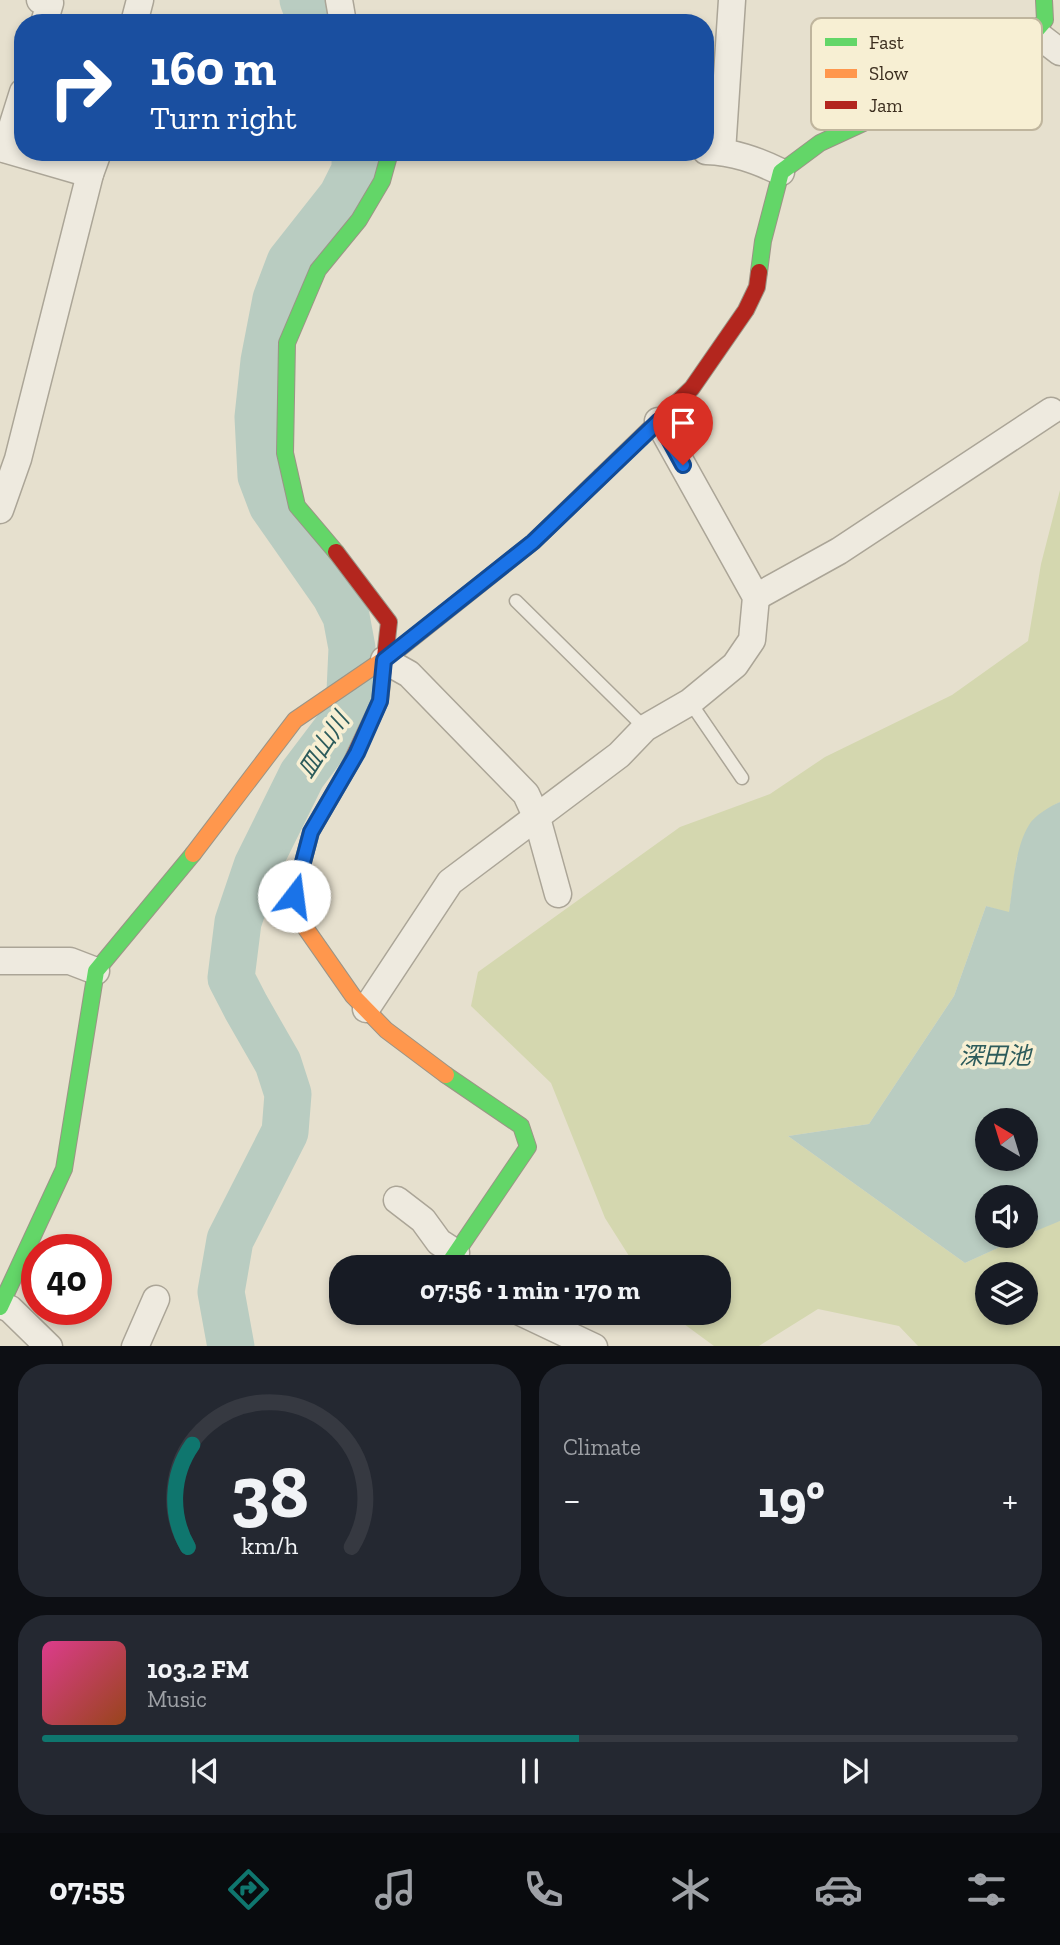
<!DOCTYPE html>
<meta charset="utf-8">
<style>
:root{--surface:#171b24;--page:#242831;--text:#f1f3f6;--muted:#9ea1a6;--line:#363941;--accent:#0f766e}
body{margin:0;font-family:"Zilla Slab","Noto Sans JP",serif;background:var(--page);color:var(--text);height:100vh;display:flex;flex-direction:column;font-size:26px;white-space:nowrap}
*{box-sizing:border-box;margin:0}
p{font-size:23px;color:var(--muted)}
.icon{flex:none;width:38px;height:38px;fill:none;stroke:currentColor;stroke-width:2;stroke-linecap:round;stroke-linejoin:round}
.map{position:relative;height:1346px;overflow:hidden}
.panel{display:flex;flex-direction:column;gap:18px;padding:18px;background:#0d0f14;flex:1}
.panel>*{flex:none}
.hud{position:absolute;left:14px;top:14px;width:700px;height:147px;border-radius:28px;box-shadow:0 4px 10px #0003;background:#1a4fa0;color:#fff;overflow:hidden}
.needle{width:46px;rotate:322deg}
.fabs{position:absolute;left:975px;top:1108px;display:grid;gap:14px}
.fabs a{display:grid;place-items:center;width:63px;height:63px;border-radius:50%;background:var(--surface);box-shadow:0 4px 10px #0003;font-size:35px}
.speed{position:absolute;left:21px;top:1234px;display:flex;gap:14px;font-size:35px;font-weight:700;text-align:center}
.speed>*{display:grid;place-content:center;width:91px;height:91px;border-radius:50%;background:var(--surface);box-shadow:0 4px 10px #0003;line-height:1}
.speed .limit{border:10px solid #d22;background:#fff;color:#111}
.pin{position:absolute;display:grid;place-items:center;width:60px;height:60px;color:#fff;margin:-72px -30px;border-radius:50% 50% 50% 0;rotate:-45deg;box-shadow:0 0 7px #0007}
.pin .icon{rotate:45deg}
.me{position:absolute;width:77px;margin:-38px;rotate:15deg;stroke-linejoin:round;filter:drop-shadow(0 0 5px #0008)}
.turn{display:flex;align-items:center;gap:24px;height:147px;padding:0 21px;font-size:32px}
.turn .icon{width:91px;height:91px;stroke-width:2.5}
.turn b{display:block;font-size:49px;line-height:60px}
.big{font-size:52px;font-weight:700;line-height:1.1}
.panel .card{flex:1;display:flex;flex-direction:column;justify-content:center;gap:10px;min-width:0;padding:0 24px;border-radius:28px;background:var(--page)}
.panel .dial{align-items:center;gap:0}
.dial svg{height:182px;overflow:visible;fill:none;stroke:var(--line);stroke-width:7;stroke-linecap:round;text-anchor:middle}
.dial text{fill:var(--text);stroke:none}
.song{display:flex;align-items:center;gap:21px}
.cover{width:84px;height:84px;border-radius:10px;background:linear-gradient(135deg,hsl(330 70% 55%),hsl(20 70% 35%))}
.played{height:7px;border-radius:4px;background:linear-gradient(90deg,var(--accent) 55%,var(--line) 55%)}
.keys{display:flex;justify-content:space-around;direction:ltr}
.heat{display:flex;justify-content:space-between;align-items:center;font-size:38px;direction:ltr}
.panel .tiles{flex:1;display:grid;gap:18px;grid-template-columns:1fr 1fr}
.card:last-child{grid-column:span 2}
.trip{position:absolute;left:329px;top:1255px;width:402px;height:70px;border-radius:28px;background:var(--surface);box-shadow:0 4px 10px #0003;font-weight:700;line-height:70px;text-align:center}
.menu{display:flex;height:112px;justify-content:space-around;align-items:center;background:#090b0e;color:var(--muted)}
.menu .icon{width:49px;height:49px}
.menu .current{color:var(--accent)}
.menu b{font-size:32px;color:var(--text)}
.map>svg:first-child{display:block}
</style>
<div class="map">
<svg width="1060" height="1347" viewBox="0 0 1060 1347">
<rect width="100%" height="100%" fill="#e6e0ce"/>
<path fill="#d4d7af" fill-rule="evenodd" d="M1060,490V802L1054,805L1017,857L1009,913L986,906L954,996L869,1124L788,1136L965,1263L1049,1224L1060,1221V1346H918L899,1326L818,1309L759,1346H714L669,1313L719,1312V1267H636L605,1218L551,1083L471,1006L478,972L680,827L770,794L825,757L952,695L1028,641L1041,564ZM987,1274H1026V1312H987Z"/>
<path fill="#b9ccc1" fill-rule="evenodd" d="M1060,802V1221L1026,1235V1197H987V1236H1024L965,1263L788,1136L869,1124L954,996L986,906L1009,912C1013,887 1015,847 1029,825C1034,816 1050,806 1060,802ZM987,1120H1026V1158H987Z"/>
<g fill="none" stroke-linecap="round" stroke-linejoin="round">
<g stroke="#b9ccc1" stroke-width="47">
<path d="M303,0L312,23"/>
<path d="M231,1347L221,1292L230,1240L285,1132L288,1094L278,1063L246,1007L231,978L238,922L257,866L302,775L349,713L352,648L346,616L335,595L272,505L261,476L258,417L264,361L276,299L290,262L342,196L355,170V152"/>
</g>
<g stroke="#aba597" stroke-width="15">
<g id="lane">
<path d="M516,601L645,728"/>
<path d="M690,702L742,778"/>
</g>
</g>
<g stroke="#aba597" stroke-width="29">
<g id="street">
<path d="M40,0L50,3L44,23"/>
<path d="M339,0L343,23"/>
<path d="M134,23L140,0"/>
<path d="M1034,32L1060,52"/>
<path d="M0,148L90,174"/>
<path d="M5,149L23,92"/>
<path d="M706,151C734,152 756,160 781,172"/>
<path d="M722,152L732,0"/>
<path d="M0,510L18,459L90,174L98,152"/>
<path d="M756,597L839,551L1051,411"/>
<path d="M384,660L409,674L526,794L537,818L558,894"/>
<path d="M0,961H70L96,971"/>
<path d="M366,1009L450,882L619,755L645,728L690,702L735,665L752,640L756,597L658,421"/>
<path d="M397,1200L423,1220L439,1242L456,1253"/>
<path d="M1,1305L10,1309L49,1347"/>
<path d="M520,1312L594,1347"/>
<path d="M135,1347L156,1299"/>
</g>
</g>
<g stroke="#9b9486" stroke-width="18">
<g id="fast">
<path d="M759,272L763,241L781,172L820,143L1017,52L1045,20L1044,0"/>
<path d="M336,552L297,506L285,453L287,343L318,270L359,220L382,181L390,152"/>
<path d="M446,1075L521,1126L528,1147L452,1259L454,1267"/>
<path d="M0,1307L64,1169L96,971L193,854"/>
</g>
</g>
<g stroke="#9b9486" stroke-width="18">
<g id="slow">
<path d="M351,763L311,832L294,896L302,923L353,996L386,1030L446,1075"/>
<path d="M193,854L295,720L399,649L533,542L601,476"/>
</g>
</g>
<g stroke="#9b9486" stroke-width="18">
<g id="jam">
<path d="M601,476L692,388L746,310L757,287L759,272"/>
<path d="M336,552L389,622L380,701L351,763"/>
</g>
</g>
<use href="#lane" stroke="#eeeadf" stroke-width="12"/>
<use href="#street" stroke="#eeeadf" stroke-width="26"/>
<use href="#fast" stroke="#63d668" stroke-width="16"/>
<use href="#slow" stroke="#ff974d" stroke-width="16"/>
<use href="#jam" stroke="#b3261e" stroke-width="16"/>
</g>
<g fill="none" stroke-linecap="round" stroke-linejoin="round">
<g stroke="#114b97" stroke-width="18">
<path id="route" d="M294,896L311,832L357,753L380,701L384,660L533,542L659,421L683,465"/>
</g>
<use href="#route" stroke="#1a73e8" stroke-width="12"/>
</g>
<g text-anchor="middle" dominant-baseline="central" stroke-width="7" stroke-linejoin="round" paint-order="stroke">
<g font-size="24" font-style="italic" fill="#2c5b5b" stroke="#f7efd3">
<text transform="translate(323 745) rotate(-57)">皿山川</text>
<text x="995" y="1055">深田池</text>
</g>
</g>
<rect x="811" y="18" width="231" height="112" rx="10" fill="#f7efd3" stroke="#bfb59d" stroke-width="2"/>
<rect x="825" y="38" width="32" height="8" fill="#63d668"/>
<rect x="825" y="69" width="32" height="9" fill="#ff974d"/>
<rect x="825" y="101" width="32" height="8" fill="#b3261e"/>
<g font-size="19" fill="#3b2d1e">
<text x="869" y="49">Fast</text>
<text x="869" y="80">Slow</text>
<text x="869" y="112">Jam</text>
</g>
</svg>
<div class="fabs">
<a><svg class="needle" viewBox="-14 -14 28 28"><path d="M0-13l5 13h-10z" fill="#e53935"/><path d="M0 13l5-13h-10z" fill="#9ea1a6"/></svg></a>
<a><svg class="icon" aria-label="sound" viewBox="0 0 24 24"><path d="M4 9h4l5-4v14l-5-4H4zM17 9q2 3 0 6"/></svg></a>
<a><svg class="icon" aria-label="layers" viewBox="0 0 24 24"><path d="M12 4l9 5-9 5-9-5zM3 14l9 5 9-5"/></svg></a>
</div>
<div class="speed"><div class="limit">40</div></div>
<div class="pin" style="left:683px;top:465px;background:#d93025"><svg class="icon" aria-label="arrive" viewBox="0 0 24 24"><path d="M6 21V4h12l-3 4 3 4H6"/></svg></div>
<svg class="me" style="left:294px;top:896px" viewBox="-20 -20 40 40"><circle r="19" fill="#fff"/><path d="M0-13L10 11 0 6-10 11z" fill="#1a73e8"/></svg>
<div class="trip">07:56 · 1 min · 170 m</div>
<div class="hud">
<div class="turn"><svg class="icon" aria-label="right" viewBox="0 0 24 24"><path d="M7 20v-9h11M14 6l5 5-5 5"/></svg><div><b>160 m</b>Turn right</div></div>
</div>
</div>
<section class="panel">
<div class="tiles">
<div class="card dial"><svg viewBox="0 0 100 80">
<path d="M14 69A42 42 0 1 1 86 69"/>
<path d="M14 69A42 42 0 0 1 16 24" stroke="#0f766e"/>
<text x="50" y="56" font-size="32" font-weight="700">38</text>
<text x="50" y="72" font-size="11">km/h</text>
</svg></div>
<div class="card"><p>Climate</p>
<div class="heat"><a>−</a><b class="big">19°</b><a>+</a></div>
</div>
<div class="card">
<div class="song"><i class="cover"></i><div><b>103.2 FM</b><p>Music</p></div></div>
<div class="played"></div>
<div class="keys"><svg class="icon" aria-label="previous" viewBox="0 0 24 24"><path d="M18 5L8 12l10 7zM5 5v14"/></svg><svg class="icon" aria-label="pause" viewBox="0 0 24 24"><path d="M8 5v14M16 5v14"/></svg><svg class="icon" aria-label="next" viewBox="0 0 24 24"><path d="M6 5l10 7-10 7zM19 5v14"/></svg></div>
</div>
</div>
</section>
<nav class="menu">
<b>07:55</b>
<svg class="icon current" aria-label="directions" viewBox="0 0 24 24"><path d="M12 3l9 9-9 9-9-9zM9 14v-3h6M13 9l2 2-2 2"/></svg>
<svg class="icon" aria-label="music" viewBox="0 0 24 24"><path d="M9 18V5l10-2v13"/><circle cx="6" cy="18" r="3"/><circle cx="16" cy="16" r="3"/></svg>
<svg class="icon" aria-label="phone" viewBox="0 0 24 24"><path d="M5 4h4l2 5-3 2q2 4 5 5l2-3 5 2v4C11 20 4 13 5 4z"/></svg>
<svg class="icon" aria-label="climate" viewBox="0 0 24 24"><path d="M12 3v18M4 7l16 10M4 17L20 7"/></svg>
<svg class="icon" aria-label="car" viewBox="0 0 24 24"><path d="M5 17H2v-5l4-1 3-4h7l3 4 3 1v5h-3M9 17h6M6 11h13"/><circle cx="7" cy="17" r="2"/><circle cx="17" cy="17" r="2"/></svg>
<svg class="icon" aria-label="filters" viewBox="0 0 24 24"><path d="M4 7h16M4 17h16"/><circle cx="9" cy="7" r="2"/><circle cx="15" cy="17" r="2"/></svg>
</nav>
